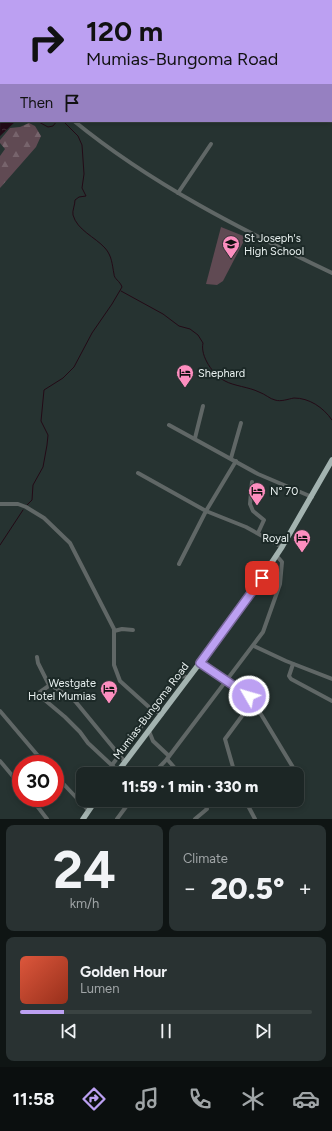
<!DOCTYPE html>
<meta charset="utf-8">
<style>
:root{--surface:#1c2625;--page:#293232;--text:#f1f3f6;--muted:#a0a5a7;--line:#3a4342;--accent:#bca0f2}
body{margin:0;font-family:Figtree,sans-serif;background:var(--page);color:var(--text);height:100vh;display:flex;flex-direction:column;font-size:15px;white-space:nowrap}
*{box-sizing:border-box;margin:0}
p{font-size:13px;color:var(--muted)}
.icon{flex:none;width:22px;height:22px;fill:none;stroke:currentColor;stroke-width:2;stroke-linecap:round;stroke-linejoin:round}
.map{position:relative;height:819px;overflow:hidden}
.drawer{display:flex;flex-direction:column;gap:6px;padding:6px;background:#0f1514;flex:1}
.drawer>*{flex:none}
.guide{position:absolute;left:0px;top:0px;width:332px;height:122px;box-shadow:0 2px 6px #0003,0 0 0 1px var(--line);background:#bca0f2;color:#111;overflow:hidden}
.speed{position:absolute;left:12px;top:755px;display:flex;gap:8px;font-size:20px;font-weight:700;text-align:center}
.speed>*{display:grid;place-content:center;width:52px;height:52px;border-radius:50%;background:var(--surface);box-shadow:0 2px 6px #0003,0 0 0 1px var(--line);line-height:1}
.speed .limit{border:6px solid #d22;background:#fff;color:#111}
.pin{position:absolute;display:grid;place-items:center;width:34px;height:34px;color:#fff;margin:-17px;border-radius:8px;box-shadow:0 2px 6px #0006}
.me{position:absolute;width:44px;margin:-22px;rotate:308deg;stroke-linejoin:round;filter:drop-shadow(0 0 3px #0008)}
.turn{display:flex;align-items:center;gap:14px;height:84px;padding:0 20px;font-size:18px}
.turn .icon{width:52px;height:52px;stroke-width:2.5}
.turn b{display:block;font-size:28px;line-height:34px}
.then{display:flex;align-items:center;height:38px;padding:0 20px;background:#0003;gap:8px;font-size:15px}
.big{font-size:30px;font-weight:800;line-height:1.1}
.drawer .tile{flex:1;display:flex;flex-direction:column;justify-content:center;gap:6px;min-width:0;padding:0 14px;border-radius:8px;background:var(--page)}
.drawer .dial{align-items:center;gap:0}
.dial b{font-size:52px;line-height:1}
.song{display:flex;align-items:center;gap:12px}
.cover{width:48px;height:48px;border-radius:6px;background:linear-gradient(135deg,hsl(10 70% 55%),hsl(10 70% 35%))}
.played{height:4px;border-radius:2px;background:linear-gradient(90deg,var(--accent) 15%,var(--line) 15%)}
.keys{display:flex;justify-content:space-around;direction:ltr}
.heat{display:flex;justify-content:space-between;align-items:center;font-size:22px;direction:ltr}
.drawer .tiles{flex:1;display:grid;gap:6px;grid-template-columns:1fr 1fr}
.tile:last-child{grid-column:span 2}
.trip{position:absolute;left:76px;top:767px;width:228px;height:40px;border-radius:8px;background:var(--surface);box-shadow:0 2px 6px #0003,0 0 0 1px var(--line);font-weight:800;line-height:40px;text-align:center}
.tabs{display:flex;height:64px;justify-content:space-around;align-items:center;background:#0b0f0f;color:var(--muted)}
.tabs .icon{width:28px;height:28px}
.tabs .on{color:var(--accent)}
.tabs b{font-size:18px;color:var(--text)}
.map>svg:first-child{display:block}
</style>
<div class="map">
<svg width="332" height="819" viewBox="0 0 332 819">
<defs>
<pattern id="forest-firs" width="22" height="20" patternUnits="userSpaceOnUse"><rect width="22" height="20" fill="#604a53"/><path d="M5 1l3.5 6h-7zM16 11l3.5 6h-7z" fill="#77646c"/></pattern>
<pattern id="water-ripples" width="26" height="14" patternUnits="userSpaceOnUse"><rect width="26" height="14" fill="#230a16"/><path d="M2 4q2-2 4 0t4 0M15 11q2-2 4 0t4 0" fill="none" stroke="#432e38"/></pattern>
</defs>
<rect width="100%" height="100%" fill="#263331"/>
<path fill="url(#forest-firs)" d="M29,123L35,126L41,136L36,147L0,188V156L5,149L0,143V140L10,128L20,127Z"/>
<path fill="#604a53" d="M221,227L246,237L223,281L217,285L206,284Z"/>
<path fill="url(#water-ripples)" d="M1,66V121H16L0,136Z"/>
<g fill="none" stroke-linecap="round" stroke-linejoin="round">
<g stroke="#230a16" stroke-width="1">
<path d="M37,121L48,127L53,126L57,121"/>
<path d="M121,291L163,314L179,326L190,329L198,335L203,343C200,356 213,375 225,381C234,386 249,387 259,392C265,394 270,399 275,400C281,402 288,399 294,398C309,398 323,407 332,420"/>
<path d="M27,505L32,500L33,485L43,467L47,445L48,435L41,421L44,390L63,378L74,367L92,333L112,304L122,287C120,281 114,279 114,274C112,264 112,256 105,248C95,237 77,230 73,215C72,211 75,205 75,200L79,197L86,196L82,188L84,174L82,145L78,136L63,121"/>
<path d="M0,545L23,510"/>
</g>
<g stroke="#606766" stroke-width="4">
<path d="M331,102H332"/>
<path d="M74,121C151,184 242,230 332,273"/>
<path d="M178,193L211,144"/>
<path d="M169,425L258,474L312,497"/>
<path d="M195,438L203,406"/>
<path d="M231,458L241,423"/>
<path d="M236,461L206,511L246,527L282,547"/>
<path d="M138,473L206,511L179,564"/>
<path d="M252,482L250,504L253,511L264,520L258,533"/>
<path d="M0,504H18L26,507L44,518L70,543L114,629V665L120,681L150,708L162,714"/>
<path d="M114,631L122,629L133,630"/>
<path d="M254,646L286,661L332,679"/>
<path d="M37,657L38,663L48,683L75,701L125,762"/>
<path d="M200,663L233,684L253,701L297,774"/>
<path d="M293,664L289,676L291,679L332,701"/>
<path d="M50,685L40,692V696L65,717L80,732L88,743L118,771"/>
<path d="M0,711L45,764"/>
<path d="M149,731L153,741L169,756"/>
<path d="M167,759L180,774"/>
<path d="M0,761L21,786"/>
<path d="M112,765L178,678L184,676L189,678"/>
<path d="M153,774L167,759L263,632L280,584L282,562L276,555"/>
<path d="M235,774L225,739L253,701"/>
<path d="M55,775L88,810"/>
<path d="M31,798L47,819"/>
<path d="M245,800L255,819"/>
<path d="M117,819L131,800"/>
<path d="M195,819L207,809L203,800"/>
</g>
<g stroke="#a3b3b0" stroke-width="5.5">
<path d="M116,774L242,607L282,547L332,460"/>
<path d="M83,819L96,800"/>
</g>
</g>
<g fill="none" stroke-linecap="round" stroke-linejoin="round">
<g stroke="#7a689d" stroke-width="10">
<path id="route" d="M249,696L200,663L262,578"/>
</g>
<use href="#route" stroke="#bca0f2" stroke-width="7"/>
</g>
<defs>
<g id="school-pin" transform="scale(0.9)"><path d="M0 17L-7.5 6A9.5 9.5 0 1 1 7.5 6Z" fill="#fd8ebf" stroke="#1c2927"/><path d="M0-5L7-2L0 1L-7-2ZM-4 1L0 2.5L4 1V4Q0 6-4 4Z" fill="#111"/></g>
<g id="hotel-pin" transform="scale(0.9)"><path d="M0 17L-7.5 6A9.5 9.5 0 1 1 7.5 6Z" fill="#fd8ebf" stroke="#1c2927"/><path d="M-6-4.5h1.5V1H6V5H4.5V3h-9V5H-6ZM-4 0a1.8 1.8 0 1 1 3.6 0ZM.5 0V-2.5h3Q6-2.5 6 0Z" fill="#111"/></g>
</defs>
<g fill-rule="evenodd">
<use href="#school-pin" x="231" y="244"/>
<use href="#hotel-pin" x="185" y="373"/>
<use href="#hotel-pin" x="257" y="491"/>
<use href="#hotel-pin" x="302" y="538"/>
<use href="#hotel-pin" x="109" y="689"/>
</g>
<g text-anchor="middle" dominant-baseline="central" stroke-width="4" stroke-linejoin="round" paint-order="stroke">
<g font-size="11" fill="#e8f0ef" stroke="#1c2927" text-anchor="start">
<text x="244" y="238">St Joseph's<tspan x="244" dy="13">High School</tspan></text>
<text x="198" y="373">Shephard</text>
<text x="270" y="491">N° 70</text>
<text x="289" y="538" text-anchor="end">Royal</text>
<text x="96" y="683" text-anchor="end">Westgate<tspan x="96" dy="13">Hotel Mumias</tspan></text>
</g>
<g font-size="11" fill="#e8f0ef" stroke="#1c2927">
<text transform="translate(151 711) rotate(-53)">Mumias-Bungoma Road</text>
</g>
</g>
</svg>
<div class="speed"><div class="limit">30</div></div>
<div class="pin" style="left:262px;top:578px;background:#d93025"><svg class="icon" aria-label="arrive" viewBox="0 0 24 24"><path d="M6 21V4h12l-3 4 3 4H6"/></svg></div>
<svg class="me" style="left:249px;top:696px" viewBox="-20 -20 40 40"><circle r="17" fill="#bca0f2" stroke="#fff" stroke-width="3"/><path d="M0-11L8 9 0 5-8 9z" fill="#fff"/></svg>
<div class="trip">11:59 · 1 min · 330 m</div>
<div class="guide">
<div class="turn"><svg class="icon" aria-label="right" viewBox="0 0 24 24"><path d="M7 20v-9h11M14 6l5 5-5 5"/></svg><div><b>120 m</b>Mumias-Bungoma Road</div></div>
<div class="then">Then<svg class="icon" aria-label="arrive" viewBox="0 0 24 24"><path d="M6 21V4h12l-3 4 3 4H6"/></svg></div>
</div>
</div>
<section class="drawer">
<div class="tiles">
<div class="tile dial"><b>24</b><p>km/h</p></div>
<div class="tile"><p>Climate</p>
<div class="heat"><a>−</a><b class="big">20.5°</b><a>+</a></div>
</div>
<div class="tile">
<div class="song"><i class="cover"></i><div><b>Golden Hour</b><p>Lumen</p></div></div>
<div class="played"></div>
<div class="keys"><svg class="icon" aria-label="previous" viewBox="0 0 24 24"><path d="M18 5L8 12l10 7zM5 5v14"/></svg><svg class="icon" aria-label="pause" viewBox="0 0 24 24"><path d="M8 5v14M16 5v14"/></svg><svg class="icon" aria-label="next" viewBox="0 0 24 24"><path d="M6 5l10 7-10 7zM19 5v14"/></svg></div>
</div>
</div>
</section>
<nav class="tabs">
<b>11:58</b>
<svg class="icon on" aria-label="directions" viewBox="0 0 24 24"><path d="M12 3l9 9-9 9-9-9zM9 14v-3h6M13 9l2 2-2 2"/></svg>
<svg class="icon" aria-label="music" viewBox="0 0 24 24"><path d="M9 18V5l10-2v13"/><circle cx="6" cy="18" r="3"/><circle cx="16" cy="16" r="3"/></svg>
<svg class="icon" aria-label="phone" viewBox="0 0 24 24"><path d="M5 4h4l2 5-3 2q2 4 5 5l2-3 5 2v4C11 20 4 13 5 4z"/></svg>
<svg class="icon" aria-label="climate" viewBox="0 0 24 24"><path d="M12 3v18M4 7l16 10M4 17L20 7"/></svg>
<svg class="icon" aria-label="car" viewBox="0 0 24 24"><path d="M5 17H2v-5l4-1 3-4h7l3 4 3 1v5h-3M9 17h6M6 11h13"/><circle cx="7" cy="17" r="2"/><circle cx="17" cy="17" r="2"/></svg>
</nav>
